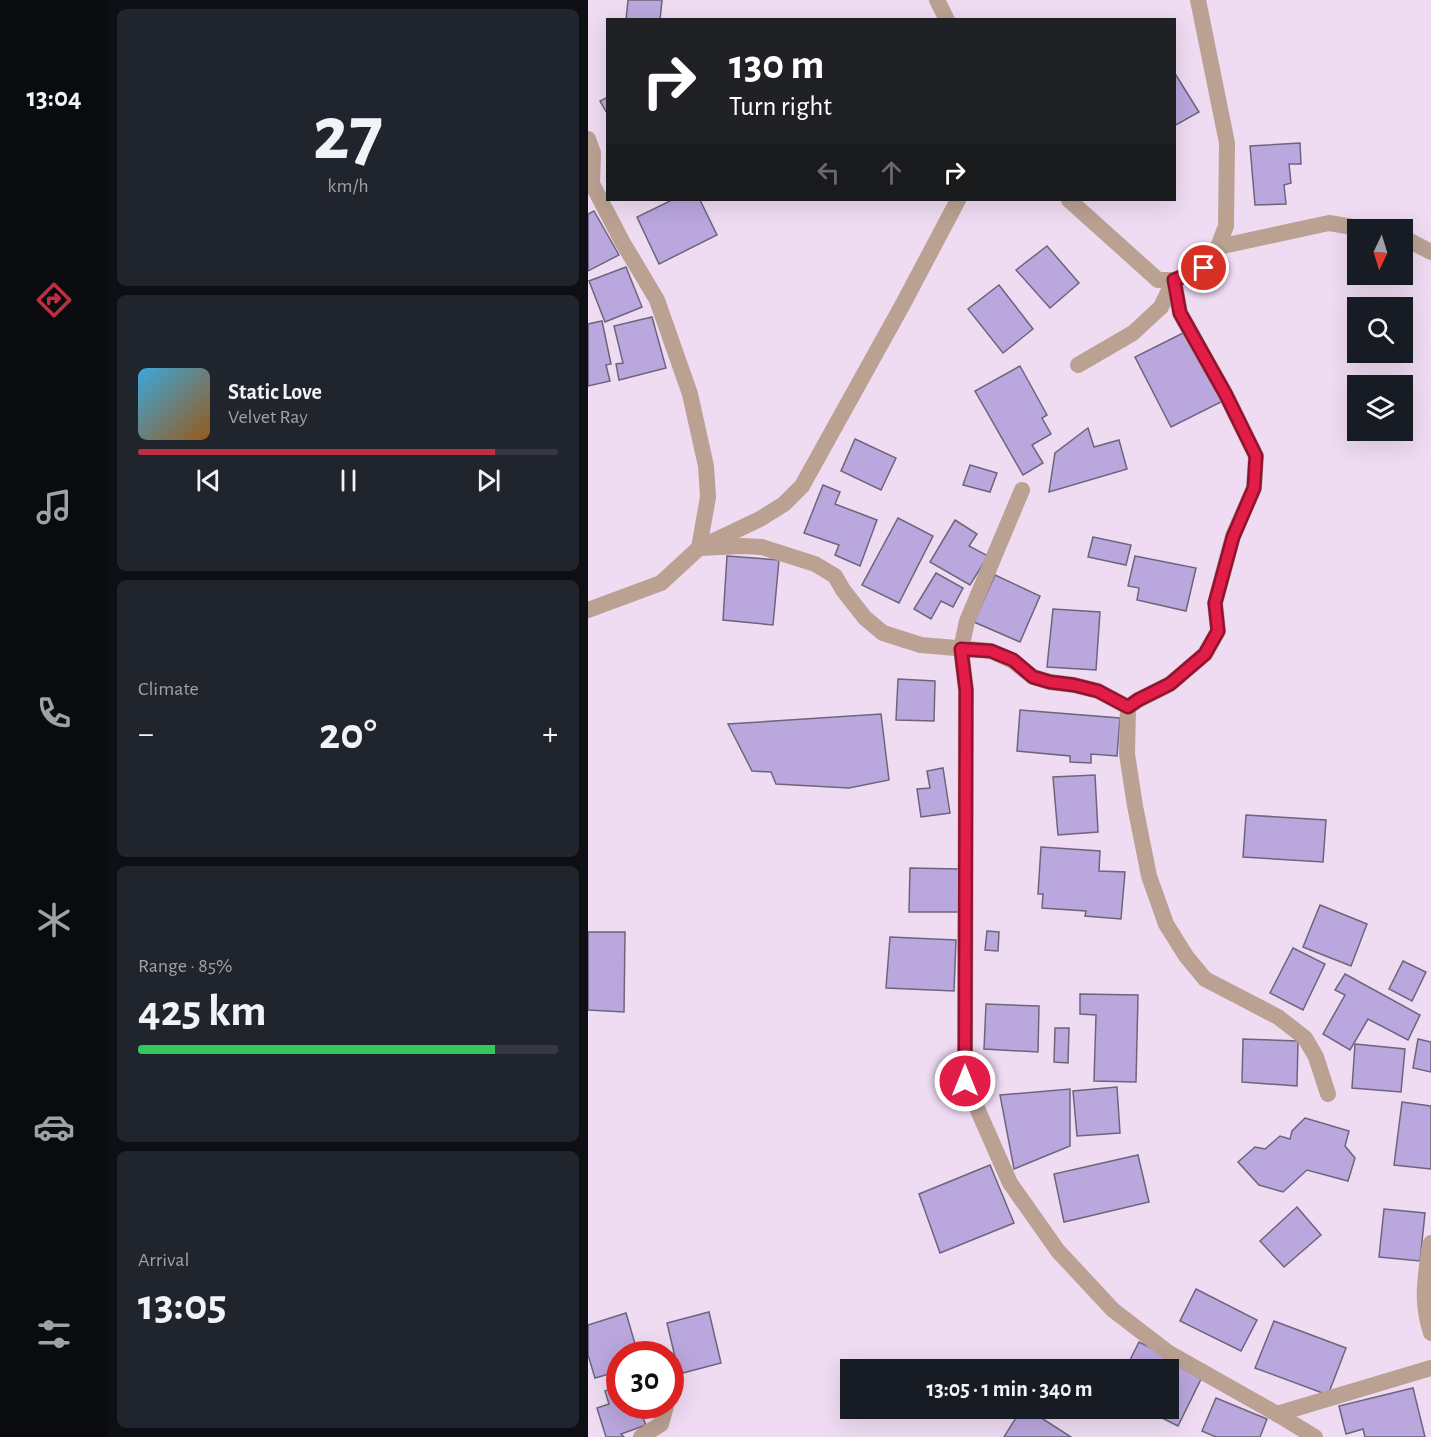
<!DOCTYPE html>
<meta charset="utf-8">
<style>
:root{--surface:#171b24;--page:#20242c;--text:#f1f3f6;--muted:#9ea1a6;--line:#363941;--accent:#bf2e41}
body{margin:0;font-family:"Alegreya Sans",sans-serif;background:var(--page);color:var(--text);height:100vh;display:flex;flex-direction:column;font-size:22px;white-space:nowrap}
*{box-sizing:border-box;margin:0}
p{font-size:20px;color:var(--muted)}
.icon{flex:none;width:33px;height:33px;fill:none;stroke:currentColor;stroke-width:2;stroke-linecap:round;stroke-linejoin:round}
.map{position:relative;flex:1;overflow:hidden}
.side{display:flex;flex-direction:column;gap:9px;padding:9px;background:#0d0f14;width:480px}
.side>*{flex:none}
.top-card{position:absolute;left:18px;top:18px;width:570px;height:183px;border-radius:0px;box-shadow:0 6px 24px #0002;background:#202124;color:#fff;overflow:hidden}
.needle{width:39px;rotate:184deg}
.buttons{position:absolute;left:759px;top:219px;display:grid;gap:12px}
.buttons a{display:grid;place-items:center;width:66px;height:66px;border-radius:0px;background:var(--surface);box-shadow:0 6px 24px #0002;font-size:30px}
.speed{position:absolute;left:18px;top:1341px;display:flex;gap:12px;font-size:30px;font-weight:700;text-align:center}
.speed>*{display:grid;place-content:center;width:78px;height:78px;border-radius:50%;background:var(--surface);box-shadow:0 6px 24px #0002;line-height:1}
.speed .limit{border:9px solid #d22;background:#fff;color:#111}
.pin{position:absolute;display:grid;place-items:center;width:51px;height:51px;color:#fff;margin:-26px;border:3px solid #fff;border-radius:50%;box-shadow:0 2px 6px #0007}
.me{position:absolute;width:66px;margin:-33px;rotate:0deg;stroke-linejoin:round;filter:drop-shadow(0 0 4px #0008)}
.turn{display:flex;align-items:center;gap:21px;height:126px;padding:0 24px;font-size:27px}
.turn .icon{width:78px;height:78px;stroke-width:2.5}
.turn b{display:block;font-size:42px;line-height:51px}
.lanes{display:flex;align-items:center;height:57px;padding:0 24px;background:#0003;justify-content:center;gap:30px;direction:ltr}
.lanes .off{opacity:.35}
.big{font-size:45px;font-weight:700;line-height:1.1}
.side .card{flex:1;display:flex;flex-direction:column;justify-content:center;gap:9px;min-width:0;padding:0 21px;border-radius:9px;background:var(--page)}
.side .dial{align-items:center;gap:0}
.dial b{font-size:78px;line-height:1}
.song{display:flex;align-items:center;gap:18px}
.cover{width:72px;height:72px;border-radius:9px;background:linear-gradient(135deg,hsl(200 70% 55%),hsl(30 70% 35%))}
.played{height:6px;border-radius:3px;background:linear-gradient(90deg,var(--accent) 85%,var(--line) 85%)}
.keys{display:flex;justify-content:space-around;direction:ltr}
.heat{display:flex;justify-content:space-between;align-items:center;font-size:33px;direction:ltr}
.charge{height:9px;border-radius:4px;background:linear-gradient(90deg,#34c759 85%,var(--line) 0)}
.trip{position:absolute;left:252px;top:1359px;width:339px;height:60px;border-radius:0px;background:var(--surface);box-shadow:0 6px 24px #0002;font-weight:700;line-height:60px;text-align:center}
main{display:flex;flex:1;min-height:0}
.dock{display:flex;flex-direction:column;width:108px;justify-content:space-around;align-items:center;background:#090b0e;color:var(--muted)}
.dock .icon{width:42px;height:42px}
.dock .on{color:var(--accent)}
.dock b{font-size:27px;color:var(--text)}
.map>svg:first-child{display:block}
</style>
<main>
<nav class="dock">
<b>13:04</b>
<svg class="icon on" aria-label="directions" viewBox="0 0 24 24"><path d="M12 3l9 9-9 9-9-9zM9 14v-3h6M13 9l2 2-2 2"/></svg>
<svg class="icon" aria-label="music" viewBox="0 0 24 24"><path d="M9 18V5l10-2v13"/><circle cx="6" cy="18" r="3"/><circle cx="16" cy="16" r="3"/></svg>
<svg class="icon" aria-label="phone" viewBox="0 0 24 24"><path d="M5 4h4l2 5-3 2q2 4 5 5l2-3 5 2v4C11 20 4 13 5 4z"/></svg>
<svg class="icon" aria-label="climate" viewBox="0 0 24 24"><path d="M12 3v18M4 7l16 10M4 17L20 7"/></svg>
<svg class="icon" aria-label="car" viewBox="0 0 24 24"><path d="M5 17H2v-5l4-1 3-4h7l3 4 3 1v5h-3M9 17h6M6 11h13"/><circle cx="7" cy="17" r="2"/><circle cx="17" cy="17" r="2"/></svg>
<svg class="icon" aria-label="filters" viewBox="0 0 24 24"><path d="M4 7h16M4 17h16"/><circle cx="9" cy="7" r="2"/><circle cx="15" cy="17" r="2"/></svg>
</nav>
<section class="side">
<div class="card dial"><b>27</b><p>km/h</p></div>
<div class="card">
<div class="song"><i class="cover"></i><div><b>Static Love</b><p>Velvet Ray</p></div></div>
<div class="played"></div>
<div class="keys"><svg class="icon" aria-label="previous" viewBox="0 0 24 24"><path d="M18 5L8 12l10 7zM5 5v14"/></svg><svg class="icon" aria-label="pause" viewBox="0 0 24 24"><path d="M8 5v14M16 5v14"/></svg><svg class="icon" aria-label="next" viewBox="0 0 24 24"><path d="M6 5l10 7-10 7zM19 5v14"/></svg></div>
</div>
<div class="card"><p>Climate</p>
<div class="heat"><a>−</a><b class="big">20°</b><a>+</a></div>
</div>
<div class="card"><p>Range · 85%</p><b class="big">425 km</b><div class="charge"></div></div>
<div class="card"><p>Arrival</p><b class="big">13:05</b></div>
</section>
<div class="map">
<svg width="843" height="1437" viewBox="0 0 843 1437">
<rect width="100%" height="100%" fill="#efdcf3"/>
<g fill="#baa7de" stroke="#6c657b" stroke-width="1.5">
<path d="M40,0H74L72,20H38Z"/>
<path d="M586,72L611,112L586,126Z"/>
<path d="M20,97V115L12,101Z"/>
<path d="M712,143L713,164H701L703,183L696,185L698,204L667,205L662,146Z"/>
<path d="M84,200H112L129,235L71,264L49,217Z"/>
<path d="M6,211L31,255L0,271V214Z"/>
<path d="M459,246L491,283L462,308L428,270Z"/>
<path d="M38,267L54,307L17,322L1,281Z"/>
<path d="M411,285L445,329L415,353L380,309Z"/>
<path d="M64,317L78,368L31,380L28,364L35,363L26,326Z"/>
<path d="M14,321L23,364L18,365L22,381L0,386V324Z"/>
<path d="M599,331L635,401L583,427L547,357Z"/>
<path d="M432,366L459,415L454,418L463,434L444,445L455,463L435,475L387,391Z"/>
<path d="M500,428L506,447L531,440L539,469L461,492L467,453Z"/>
<path d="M267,439L308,458L293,490L253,471Z"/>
<path d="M382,465L409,473L402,492L375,485Z"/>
<path d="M235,485L252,492L247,504L289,520L272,566L247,555L251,545L216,533Z"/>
<path d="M310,518L345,536L311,603L274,585Z"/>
<path d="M367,520L389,534L381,546L400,556L382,585L342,562Z"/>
<path d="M505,537L543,545L538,565L500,557Z"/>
<path d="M139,556L191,560L185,625L135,620Z"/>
<path d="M547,556L608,568L598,611L549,600L551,588L540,586Z"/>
<path d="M348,573L375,588L365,607L353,601L343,619L326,609Z"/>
<path d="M407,575L452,596L432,642L386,622Z"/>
<path d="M465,609L512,612L508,670L459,667Z"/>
<path d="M310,679L347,681L346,721L308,720Z"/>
<path d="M432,710L532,718L529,756L503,754V763L482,762V756L429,751Z"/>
<path d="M293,714L301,780L261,788L188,784L183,772L164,771L140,724Z"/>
<path d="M355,768L362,813L333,817L329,789L342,788L339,771Z"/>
<path d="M507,775L510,832L470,835L465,777Z"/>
<path d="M658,815L738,820L735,862L655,857Z"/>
<path d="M453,847L512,851L511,871L537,872L533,919L497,916L498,911L454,908L455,894H450Z"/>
<path d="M322,868L372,869L371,912H321Z"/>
<path d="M732,905L779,924L763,966L715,947Z"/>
<path d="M399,931L411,932L410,951L397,950Z"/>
<path d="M0,932H37L36,1012L0,1010Z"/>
<path d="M302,937L368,940L366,991L298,988Z"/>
<path d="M705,948L737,964L715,1010L682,993Z"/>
<path d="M815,961L838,972L824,1001L801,989Z"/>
<path d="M757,974L832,1015L820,1040L780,1019L762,1050L735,1034L757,995L747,990Z"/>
<path d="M492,994L550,995L548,1082L506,1081L508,1015L492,1014Z"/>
<path d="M398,1004L451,1006L450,1052L396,1049Z"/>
<path d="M467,1028H481L480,1063L466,1062Z"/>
<path d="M655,1039L710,1041L709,1086L654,1082Z"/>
<path d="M830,1039L843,1042V1072L825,1068Z"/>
<path d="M767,1044L817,1049L813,1092L764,1088Z"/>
<path d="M529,1087L532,1133L489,1136L485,1091Z"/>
<path d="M482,1089V1146L426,1169L412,1095Z"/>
<path d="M814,1102L843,1106V1169L806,1165Z"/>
<path d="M717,1118L761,1131L757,1146L767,1158L760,1181L719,1170L695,1192L671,1185L650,1162L667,1147L677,1149L692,1136L702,1139L704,1131Z"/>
<path d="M550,1155L561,1202L476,1222L466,1174Z"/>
<path d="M402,1165L426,1223L352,1253L331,1194Z"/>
<path d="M709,1207L733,1235L696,1267L672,1241Z"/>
<path d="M796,1209L837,1213L832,1261L791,1257Z"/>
<path d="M608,1289L669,1320L653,1351L592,1321Z"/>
<path d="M121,1312L133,1363L91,1374L79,1323Z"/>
<path d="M38,1313L50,1354H32V1371L7,1378L0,1355V1325Z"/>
<path d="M686,1321L758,1348L740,1395L667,1368Z"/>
<path d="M551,1342L616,1373L590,1426L554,1408H580V1370H537Z"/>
<path d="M32,1386V1406H69L71,1412L55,1418L58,1425L33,1434L36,1437H18L9,1408L21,1404L17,1391Z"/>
<path d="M825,1388L837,1437H777L775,1429L758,1434L751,1406Z"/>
<path d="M628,1398L679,1419L672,1437H628L614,1431Z"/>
<path d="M434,1408H438L483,1437H416Z"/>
</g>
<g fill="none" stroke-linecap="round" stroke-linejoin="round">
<g stroke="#baa192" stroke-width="16">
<path d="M349,0L359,20"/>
<path d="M0,139L5,153L4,184L35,243L69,300L102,394L118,466L120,497L111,548"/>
<path d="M481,200L570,280H586L616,268L630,247L638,226L639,143L610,0"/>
<path d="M814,239L824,242L843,252"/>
<path d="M630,247L741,223L783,230"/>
<path d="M490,365L545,333L573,307L586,280"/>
<path d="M434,490L379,621L373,649L378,690L377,1081L422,1183L470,1251L525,1310L581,1353L689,1414L727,1437"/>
<path d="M111,548L154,546L174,547L227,564L247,576L255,590L277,618L295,633L333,645L403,651L425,661L445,677L462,682L486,685L510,691L540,707L539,754L547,806L561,876L578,924L598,956L617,979L690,1017L717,1038L728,1057L740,1094"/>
<path d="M0,610L73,583L111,548L172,519L196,504L214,486L315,304L370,200"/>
<path d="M540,707L550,700L582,684L617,654L630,631L627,603L645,536L666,488L668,456L638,395L592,313L586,280"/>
<path d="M843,1243L841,1250C837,1281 833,1302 843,1333"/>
<path d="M82,1392L83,1391"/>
<path d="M689,1414L843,1368"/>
<path d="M53,1437L73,1424L78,1406"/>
</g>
</g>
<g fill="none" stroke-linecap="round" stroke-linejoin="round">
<g stroke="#92132f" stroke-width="15">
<path id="route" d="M377,1081L378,690L373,649L403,651L425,660L445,677L462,682L486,685L510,691L540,707L550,700L582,684L617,654L630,631L627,603L645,537L666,488L668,456L638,395L592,313L586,280L616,268"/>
</g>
<use href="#route" stroke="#e11d48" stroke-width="10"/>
</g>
</svg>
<div class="buttons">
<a><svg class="needle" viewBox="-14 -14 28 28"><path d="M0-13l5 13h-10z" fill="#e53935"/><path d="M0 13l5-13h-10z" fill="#9ea1a6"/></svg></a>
<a><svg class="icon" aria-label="search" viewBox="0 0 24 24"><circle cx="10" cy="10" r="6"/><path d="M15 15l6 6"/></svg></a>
<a><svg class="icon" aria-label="layers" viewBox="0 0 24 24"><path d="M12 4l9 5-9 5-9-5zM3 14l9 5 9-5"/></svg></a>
</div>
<div class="speed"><div class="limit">30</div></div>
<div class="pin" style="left:616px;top:268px;background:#d93025"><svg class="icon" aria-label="arrive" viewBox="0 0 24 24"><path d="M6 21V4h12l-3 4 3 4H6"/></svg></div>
<svg class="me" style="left:377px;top:1081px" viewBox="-20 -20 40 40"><circle r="17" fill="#e11d48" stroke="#fff" stroke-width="3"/><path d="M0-11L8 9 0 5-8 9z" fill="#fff"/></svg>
<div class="trip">13:05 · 1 min · 340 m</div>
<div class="top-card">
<div class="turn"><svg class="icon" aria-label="right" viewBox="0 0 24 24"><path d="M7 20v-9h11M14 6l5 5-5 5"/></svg><div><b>130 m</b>Turn right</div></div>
<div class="lanes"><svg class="icon off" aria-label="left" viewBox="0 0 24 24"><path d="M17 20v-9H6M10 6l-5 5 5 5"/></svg><svg class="icon off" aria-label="ahead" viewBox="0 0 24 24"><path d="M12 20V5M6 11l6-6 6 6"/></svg><svg class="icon" aria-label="right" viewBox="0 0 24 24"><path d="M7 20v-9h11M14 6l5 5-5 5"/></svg></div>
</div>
</div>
</main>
